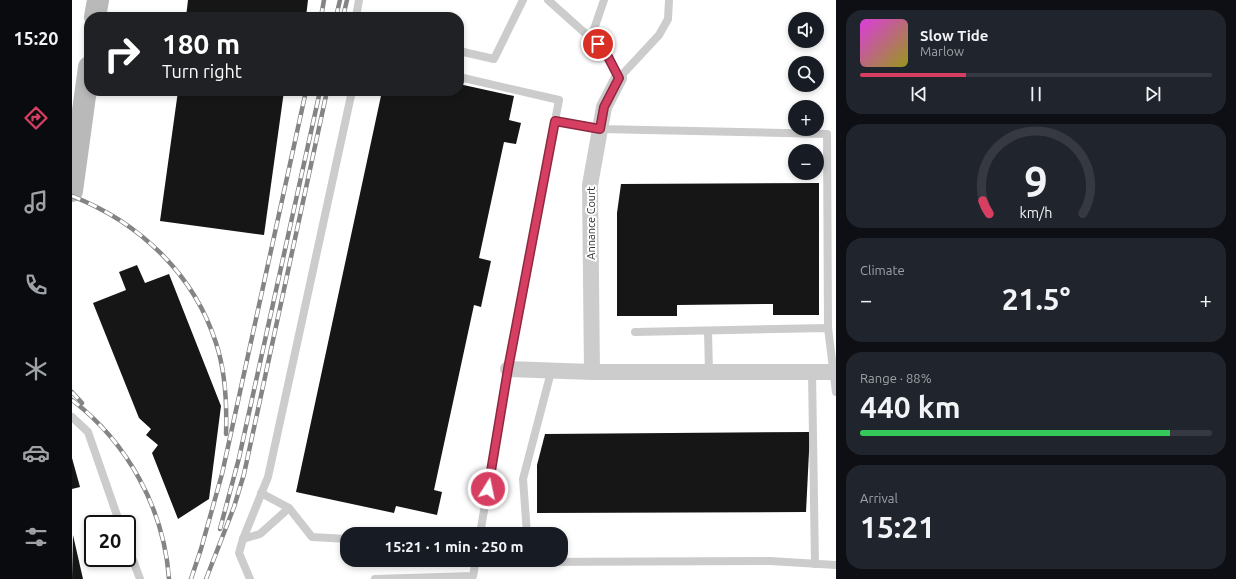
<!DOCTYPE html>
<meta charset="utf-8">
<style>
:root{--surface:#171b24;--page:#20242c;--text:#f1f3f6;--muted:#9ea1a6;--line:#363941;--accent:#d73f62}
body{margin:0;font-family:Ubuntu,sans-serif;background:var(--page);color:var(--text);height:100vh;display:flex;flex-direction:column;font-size:15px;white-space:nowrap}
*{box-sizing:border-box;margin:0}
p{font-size:13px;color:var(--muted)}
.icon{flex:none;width:22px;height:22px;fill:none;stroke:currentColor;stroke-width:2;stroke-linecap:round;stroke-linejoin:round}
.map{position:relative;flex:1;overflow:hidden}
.sheet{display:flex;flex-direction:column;gap:10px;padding:10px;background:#0d0f14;width:400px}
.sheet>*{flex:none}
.hud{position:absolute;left:12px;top:12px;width:380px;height:84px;border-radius:16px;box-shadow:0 2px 6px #0003;background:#202124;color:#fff;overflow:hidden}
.fabs{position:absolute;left:716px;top:12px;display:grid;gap:8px}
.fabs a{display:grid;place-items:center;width:36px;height:36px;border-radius:50%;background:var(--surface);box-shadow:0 2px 6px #0003;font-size:20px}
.speed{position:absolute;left:12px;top:515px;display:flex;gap:8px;font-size:20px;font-weight:700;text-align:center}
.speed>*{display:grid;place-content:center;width:52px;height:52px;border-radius:50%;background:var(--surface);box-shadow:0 2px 6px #0003;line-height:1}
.speed .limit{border:2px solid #111;border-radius:6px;background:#fff;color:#111}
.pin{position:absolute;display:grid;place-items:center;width:34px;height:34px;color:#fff;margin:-17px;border:2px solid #fff;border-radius:50%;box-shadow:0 1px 4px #0007}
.me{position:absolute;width:44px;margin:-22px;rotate:10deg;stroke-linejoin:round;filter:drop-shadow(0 0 3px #0008)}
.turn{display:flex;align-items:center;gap:14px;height:84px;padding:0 12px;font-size:18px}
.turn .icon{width:52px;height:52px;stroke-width:2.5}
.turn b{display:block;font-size:28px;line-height:34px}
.big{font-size:30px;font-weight:700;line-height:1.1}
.sheet .tile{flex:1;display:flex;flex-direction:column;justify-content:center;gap:6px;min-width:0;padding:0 14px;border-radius:16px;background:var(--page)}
.sheet .dial{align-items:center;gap:0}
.dial svg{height:104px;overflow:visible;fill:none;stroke:var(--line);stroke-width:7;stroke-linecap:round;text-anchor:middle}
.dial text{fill:var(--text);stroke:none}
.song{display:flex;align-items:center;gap:12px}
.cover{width:48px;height:48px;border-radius:6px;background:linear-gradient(135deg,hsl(300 70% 55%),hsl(60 70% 35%))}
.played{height:4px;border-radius:2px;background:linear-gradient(90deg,var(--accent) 30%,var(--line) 30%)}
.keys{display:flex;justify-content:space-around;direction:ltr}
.heat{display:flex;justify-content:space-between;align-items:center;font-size:22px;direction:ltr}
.charge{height:6px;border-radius:3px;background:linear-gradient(90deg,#34c759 88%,var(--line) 0)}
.trip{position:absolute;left:268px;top:527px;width:228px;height:40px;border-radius:16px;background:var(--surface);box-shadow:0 2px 6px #0003;font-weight:700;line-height:40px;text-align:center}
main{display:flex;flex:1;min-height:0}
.tab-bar{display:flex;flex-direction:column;width:72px;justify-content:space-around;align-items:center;background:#090b0e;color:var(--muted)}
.tab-bar .icon{width:28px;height:28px}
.tab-bar .selected{color:var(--accent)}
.tab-bar b{font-size:18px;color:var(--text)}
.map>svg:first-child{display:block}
</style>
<main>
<nav class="tab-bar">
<b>15:20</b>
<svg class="icon selected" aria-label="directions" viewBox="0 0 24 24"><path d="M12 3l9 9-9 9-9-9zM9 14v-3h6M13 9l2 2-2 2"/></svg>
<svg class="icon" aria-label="music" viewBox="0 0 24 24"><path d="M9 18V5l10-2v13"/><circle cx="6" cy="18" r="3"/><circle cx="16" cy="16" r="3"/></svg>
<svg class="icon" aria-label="phone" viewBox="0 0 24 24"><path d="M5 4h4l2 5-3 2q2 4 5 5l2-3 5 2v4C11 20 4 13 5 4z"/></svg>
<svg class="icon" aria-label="climate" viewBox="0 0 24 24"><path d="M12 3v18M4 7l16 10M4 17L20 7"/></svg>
<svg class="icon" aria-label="car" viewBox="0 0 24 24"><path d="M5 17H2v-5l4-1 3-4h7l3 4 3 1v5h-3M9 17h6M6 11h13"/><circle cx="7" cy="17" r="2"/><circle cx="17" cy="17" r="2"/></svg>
<svg class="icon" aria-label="filters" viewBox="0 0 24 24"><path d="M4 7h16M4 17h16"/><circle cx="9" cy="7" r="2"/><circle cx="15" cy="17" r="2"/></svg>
</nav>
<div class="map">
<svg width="764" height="579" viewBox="0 0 764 579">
<rect width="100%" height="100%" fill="#fff"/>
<g fill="#161616">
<path d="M116,0H236L234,17H114Z"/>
<path d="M387,84L442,96L437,120L449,123L444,144L432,142L407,258L419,261L409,307L402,305L362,490L370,492L365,515L324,506L322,513L224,492L310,91H387Z"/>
<path d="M106,91H212L192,235L88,221Z"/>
<path d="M747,183V315H701V304L605,305V316H545V213L549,184Z"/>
<path d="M65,265L73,283L97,274L149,406L137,499L106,519L80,453L86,445L74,435L79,429L67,418L21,303L54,290L47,272Z"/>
<path d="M738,432L734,512L465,513V465L473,434Z"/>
<path d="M0,458L8,487L0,489Z"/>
<path d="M1,535L11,579H0Z"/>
</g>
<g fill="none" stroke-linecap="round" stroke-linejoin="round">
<g stroke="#ccc" stroke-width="8">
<path d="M476,0L533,51L547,78L587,35L596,19L597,0"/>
<path d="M284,17L287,0"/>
<path d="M519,38L532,0"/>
<path d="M387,51L422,59L451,0"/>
<path d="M387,77L487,100L436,369L408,534"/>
<path d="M483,121L528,129L755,134L756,328"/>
<path d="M636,331L637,372"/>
<path d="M563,332L756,328L764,392"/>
<path d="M740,372L743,564"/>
<path d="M0,417L16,432L48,524"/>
<path d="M189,493L217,508"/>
<path d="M455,534L451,479L479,372"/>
<path d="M171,539L188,534L217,508L240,537L275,539"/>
<path d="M55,544L68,579"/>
<path d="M457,560V562L698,561L764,565"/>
<path d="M178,579L167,553L171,539L196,477L280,91"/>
<path d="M303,579L401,576L404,560"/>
</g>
<g stroke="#ccc" stroke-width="16">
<path d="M436,369L520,372H764"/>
<path d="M520,372L518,185L532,107L547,78"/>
</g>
<g stroke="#b9b9b9" stroke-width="22">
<path d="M23,17L26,0"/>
<path d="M0,191L17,67"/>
</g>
<g stroke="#848484" stroke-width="4.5">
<g id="rail">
<path d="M249,17L252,0"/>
<path d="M264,17L268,0"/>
<path d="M271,17L275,0"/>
<path d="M0,196C67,222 122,274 144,343C154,373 155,404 154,434"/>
<path d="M0,392L10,403"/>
<path d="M0,400C56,443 92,509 97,579"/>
<path d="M148,529L167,458L248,91"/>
<path d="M119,579L129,549L150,474L234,91"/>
<path d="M134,579L162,507L172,474L255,91"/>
</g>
</g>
<use href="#rail" stroke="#fff" stroke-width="3" stroke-dasharray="9" stroke-linecap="butt"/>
</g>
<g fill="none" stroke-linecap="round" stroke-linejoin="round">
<g stroke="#8c2940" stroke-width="10">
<path id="route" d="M416,489L436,369L483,121L528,129L532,107L547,78L533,51L526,44"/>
</g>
<use href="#route" stroke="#d73f62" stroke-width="7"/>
</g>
<g text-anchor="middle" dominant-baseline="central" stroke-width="4" stroke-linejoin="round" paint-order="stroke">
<g font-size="11" fill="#2f2f2f" stroke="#fff">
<text transform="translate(519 223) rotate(-90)">Annance Court</text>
</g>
</g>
</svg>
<div class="fabs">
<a><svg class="icon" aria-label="sound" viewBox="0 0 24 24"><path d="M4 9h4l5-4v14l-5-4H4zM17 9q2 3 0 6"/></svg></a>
<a><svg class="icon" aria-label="search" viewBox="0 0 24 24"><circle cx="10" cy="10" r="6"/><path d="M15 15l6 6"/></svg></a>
<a>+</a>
<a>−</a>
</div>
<div class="speed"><div class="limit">20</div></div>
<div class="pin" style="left:526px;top:44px;background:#d93025"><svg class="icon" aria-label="arrive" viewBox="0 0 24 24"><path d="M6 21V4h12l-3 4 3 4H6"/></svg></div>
<svg class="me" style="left:416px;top:489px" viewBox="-20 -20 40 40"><circle r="17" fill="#d73f62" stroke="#fff" stroke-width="3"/><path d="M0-11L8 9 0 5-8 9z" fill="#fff"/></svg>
<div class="trip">15:21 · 1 min · 250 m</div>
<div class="hud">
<div class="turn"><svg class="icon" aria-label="right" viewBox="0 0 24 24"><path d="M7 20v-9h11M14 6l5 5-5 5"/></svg><div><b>180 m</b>Turn right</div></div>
</div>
</div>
<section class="sheet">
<div class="tile">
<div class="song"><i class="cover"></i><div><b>Slow Tide</b><p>Marlow</p></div></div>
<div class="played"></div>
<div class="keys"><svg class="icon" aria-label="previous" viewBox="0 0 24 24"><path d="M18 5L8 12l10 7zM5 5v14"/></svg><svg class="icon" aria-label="pause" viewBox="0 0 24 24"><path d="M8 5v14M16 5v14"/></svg><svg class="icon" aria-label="next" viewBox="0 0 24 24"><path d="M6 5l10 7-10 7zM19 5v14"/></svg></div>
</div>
<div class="tile dial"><svg viewBox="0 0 100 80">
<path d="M14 69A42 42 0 1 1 86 69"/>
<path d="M14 69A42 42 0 0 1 9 59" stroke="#d73f62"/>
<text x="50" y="56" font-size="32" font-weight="700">9</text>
<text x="50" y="72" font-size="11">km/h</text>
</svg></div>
<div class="tile"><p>Climate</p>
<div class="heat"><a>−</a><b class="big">21.5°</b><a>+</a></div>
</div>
<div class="tile"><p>Range · 88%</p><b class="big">440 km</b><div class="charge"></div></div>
<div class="tile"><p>Arrival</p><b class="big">15:21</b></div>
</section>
</main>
